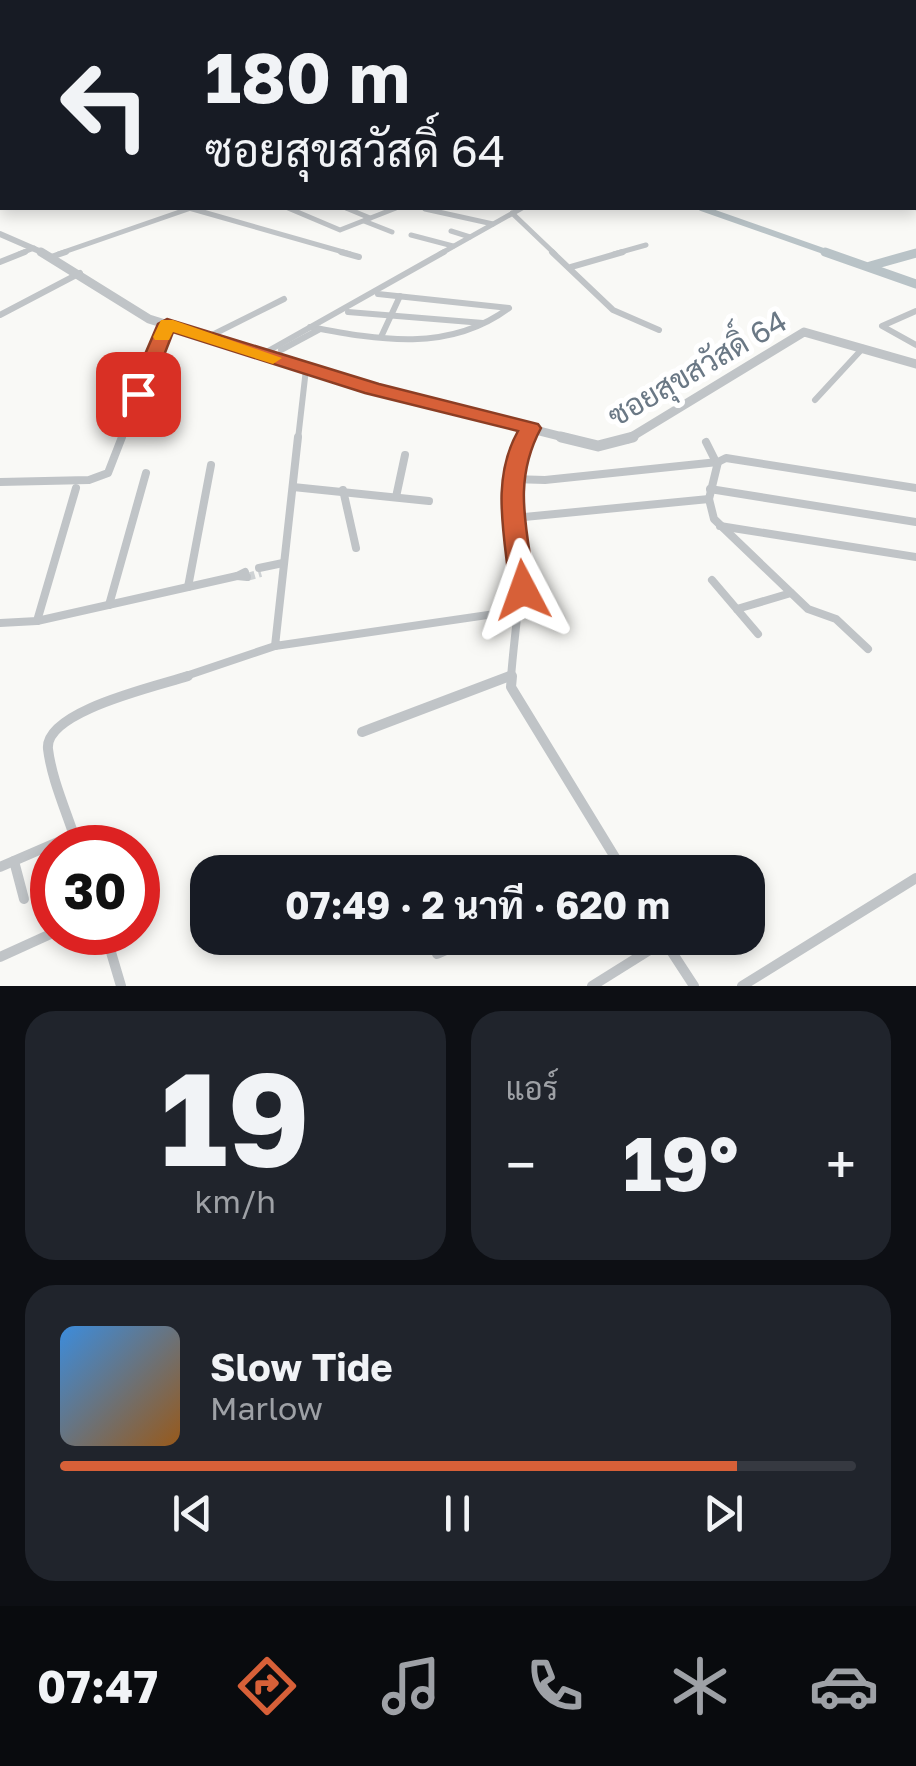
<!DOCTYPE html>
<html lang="th">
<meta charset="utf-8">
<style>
:root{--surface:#171b24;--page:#20242c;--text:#f1f3f6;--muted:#9ea1a6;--line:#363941;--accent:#d76038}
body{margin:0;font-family:"Golos Text",Sarabun,sans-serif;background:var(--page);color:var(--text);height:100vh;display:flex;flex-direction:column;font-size:38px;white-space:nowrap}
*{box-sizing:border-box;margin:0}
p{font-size:32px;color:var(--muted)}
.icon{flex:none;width:55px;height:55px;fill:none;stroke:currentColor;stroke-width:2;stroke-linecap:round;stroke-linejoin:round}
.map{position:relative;height:986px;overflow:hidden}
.panel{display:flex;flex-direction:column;gap:25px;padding:25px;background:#0d0f14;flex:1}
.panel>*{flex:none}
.top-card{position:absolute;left:0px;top:0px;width:918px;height:210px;box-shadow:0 5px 15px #0003;background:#171b24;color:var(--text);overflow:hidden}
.speed{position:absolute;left:30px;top:825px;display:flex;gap:20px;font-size:50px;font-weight:700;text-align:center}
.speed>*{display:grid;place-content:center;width:130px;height:130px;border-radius:50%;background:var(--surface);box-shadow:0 5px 15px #0003;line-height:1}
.speed .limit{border:15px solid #d22;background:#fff;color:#111}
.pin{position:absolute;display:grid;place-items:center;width:85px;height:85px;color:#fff;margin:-42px;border-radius:20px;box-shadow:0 5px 15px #0006}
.me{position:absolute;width:110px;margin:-55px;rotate:356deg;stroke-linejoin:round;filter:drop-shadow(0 0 8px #0008)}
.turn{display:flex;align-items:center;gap:35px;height:210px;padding:0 40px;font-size:45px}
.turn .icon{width:130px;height:130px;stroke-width:2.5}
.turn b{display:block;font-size:70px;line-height:85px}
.big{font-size:75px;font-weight:700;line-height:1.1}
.panel .card{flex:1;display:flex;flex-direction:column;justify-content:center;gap:15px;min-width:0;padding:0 35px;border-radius:30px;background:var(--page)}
.panel .dial{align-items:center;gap:0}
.dial b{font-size:130px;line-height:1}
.song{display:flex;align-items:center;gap:30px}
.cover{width:120px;height:120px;border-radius:15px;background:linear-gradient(135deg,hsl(210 70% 55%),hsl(30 70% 35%))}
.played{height:10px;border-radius:5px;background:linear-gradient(90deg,var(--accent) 85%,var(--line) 85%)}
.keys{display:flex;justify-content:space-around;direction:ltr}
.heat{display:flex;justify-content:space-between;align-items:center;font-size:55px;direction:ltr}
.panel .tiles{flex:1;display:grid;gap:25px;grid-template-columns:1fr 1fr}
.card:last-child{grid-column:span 2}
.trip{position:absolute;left:190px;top:855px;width:575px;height:100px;border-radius:30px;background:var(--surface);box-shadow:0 5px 15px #0003;font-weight:700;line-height:100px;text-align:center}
.menu{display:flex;height:160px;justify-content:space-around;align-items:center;background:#090b0e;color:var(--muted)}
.menu .icon{width:70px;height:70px}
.menu .active{color:var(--accent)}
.menu b{font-size:45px;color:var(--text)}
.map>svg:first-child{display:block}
</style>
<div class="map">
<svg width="916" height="986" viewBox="0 0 916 986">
<rect width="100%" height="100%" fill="#f9f9f6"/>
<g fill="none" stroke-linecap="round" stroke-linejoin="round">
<path stroke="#b9c3c7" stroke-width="2.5" d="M912,208L916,209"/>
<g stroke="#b9c3c7" stroke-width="6">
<path d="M701,208L832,254"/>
<path d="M911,254L916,253"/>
</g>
<g stroke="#b9c3c7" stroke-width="9">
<path d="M825,252L916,284"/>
<path d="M870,266L916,253"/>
</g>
<path stroke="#ced2d4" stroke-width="8" stroke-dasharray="8 4" stroke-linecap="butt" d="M247,577L261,573"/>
<g stroke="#b4b8bc" stroke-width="6">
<path id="primary" d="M2,59V63L0,64V60Z"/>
</g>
<g stroke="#c0c4c7" stroke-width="4">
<path d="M115,0L151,2"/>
<path d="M478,0H496"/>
<path d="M842,0H902"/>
</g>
<g stroke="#c0c4c7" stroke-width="5">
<path d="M189,208L350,254"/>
<path d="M288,208L340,230L396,208"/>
<path d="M346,208L370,218"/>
<path d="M425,209L493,224"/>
<path d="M512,213L555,254"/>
<path d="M364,221L392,232"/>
<path d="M451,231L470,237"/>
<path d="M411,235L453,246"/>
<path d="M19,254L34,248"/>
<path d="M58,254L191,208"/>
<path d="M440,254L522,208"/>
<path d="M614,254L646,245"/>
</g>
<g stroke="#c0c4c7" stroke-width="6">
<path d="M341,252L359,257"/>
<path d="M552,252L613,310L659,330"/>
<path d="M51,257L66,252"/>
<path d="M0,262L25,252"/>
<path d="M571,267L623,252"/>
<path d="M916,311L882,326L916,345"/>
<path d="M348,312L483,323"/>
<path d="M0,315L80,273"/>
<path d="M310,327C379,340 449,353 509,308L378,294"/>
<path d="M381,337L400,296"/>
<path d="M206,338L284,299"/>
<path d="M281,350L320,329"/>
<path d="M261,355L444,252"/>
<path d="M815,400L863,348"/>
<path d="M121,439L167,324"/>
<path d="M298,439L306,369"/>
<path d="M525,439L531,428"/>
</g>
<g stroke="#c0c4c7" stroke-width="8">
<path d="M298,437L275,646L515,611"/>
<path d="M527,437L513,463L514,518L709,499"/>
<path d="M706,442L716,462"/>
<path d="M511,479L545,480L718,462"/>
<path d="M0,482L89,480L108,473L122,437"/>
<path d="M293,487L429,501"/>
<path d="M710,489L916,522"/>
<path d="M343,490L356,548"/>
<path d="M396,497L405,455"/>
<path d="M720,526L916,557"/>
<path d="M259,568L283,563"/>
<path d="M245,572L237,576L247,577"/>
<path d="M712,580L758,634"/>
<path d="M188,587L211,465"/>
<path d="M109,605L146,473"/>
<path d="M737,609L791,593"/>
<path d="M37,621L76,488"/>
<path d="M0,623L37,621L237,576"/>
<path d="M868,649L836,619L808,609L714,519L709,499L718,462L726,458L916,488"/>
<path d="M180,678L275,646"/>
<path d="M505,678L510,676"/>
<path d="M511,678C515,620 527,575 514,518"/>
</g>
<g stroke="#c0c4c7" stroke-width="10">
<path d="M512,676L511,687L624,872"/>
<path d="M362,732L510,676"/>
<path d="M78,848C69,817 52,782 48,749C44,711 158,686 188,676"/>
<path d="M14,861L24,899"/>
<path d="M0,867L74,835"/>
<path d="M105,932L121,986"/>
<path d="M664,940L694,986"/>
<path d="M437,954L474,938"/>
<path d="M0,957L55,932"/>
<path d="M592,986L664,941"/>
<path d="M742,986L916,878"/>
</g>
<path stroke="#c0c4c7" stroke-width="6" d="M0,234L46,254"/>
<g stroke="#c0c4c7" stroke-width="9">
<path d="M41,252L149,319L372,389L571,439"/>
<path d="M628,439L804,332L916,364"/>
</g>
<path stroke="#c0c4c7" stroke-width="11" d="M561,437L598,446L633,437"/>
<use href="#primary" fill="#fff" fill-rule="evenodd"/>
</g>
<path fill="#d76038" stroke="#8c3e24" stroke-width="2.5" d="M167,319L379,384L538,424L541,428C511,484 528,530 535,590L532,596L523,598L510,590C505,535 490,481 518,431L365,393L173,332L149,394L131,399L128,394L158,324Z"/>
<path fill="#f59e0b" d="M161,320H173L282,358L273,364L173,332L169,340H155L153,337Z"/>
<g text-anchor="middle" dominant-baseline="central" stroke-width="10" stroke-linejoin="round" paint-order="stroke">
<g font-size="30" fill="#6a7885" stroke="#fff">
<text transform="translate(697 368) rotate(-30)">ซอยสุขสวัสดิ์ 64</text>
</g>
</g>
</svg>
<div class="speed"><div class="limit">30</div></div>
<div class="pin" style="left:138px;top:394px;background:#d93025"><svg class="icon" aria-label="arrive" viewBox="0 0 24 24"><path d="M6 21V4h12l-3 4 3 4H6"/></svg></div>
<svg class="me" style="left:523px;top:590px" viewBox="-20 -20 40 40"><path d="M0-17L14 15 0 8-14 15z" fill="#d76038" stroke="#fff" stroke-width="4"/></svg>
<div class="trip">07:49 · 2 นาที · 620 m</div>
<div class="top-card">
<div class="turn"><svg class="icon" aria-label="left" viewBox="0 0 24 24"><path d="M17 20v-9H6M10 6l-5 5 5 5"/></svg><div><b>180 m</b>ซอยสุขสวัสดิ์ 64</div></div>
</div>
</div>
<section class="panel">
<div class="tiles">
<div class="card dial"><b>19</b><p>km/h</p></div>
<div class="card"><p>แอร์</p>
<div class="heat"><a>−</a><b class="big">19°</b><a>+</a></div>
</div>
<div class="card">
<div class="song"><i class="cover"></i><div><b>Slow Tide</b><p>Marlow</p></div></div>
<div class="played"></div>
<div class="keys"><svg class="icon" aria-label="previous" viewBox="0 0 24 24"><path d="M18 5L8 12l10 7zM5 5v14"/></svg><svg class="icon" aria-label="pause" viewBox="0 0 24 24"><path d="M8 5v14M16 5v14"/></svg><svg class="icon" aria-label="next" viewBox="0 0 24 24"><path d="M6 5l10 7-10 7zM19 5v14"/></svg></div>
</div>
</div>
</section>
<nav class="menu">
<b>07:47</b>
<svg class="icon active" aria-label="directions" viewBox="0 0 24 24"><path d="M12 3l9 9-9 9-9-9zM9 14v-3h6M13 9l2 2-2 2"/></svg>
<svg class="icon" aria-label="music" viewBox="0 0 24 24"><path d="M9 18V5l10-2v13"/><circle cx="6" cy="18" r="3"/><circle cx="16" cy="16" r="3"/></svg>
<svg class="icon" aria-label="phone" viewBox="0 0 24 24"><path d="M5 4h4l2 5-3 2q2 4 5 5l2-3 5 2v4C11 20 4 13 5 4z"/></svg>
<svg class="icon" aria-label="climate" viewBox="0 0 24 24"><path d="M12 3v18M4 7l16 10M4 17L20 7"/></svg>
<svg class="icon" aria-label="car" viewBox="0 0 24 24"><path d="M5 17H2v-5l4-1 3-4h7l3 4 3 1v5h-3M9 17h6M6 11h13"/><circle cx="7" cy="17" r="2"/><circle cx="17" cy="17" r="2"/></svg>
</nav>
